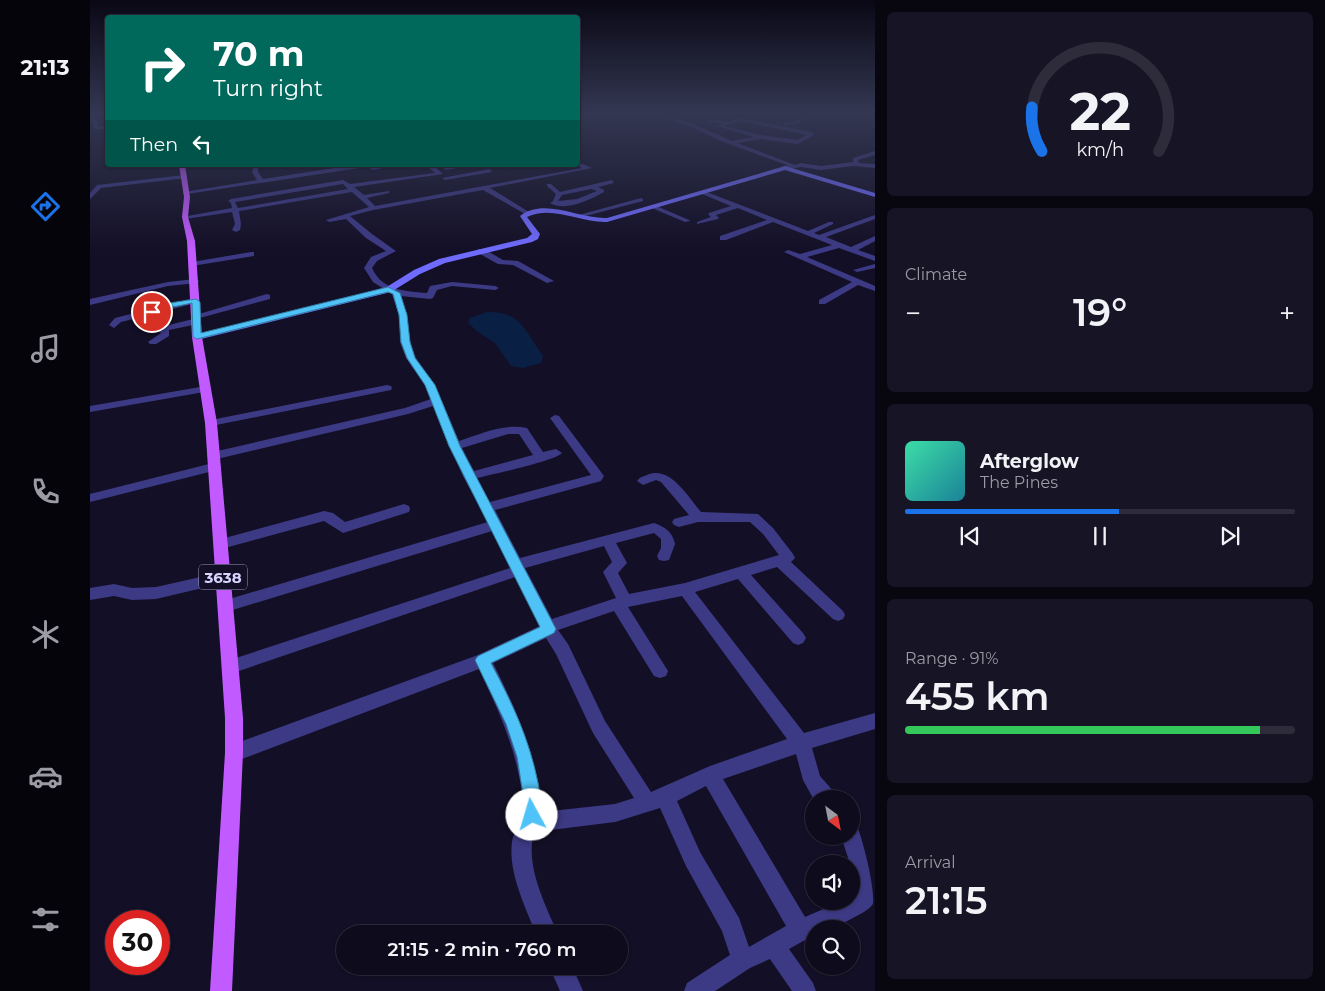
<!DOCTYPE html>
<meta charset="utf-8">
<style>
:root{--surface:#0e0b1c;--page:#171425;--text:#f1f3f6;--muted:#9b9ba3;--line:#2e2b3b;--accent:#1a73e8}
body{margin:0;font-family:Montserrat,sans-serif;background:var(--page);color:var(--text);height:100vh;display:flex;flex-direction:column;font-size:19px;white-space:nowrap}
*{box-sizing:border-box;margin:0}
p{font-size:16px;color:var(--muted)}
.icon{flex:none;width:28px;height:28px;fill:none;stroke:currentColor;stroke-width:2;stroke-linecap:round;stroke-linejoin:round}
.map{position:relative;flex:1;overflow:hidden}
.sheet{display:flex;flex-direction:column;gap:12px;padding:12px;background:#08060f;width:450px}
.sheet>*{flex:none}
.hud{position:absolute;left:15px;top:15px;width:475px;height:152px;border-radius:5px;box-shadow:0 1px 4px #0004,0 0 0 1px var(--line);background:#00695c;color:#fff;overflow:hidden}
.needle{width:32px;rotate:148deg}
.fabs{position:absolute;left:715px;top:790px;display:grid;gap:10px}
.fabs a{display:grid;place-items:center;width:55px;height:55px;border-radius:50%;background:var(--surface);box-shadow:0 1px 4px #0004,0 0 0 1px var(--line);font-size:25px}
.speed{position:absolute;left:15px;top:910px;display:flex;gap:10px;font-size:25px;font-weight:700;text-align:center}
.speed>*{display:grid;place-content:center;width:65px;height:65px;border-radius:50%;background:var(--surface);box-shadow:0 1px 4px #0004,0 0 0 1px var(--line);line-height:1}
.speed .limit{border:8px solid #d22;background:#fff;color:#111}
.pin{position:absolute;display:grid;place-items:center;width:42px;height:42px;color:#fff;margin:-21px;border:2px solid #fff;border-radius:50%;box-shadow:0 1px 5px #0007}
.me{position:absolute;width:55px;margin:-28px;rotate:354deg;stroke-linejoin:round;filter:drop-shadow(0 0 4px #0008)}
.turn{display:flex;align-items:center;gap:18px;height:105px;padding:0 25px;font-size:22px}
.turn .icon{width:65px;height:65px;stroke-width:2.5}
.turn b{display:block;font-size:35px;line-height:42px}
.then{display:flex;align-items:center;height:48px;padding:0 25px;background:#0003;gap:10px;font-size:19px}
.big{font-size:38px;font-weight:600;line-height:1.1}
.sheet .card{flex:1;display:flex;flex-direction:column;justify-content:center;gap:8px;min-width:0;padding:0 18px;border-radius:8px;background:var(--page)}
.sheet .dial{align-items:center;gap:0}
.dial svg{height:130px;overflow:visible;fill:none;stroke:var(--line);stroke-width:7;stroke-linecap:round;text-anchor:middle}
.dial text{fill:var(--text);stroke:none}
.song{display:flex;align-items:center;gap:15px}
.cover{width:60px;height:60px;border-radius:8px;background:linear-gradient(135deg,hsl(160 70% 55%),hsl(190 70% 35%))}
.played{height:5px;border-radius:2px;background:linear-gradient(90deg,var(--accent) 55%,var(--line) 55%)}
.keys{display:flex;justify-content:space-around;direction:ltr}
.heat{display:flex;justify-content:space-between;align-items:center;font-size:28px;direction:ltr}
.charge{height:8px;border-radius:4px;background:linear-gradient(90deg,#34c759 91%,var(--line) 0)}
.trip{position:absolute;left:246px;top:925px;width:292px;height:50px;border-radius:25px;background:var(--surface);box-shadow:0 1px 4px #0004,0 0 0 1px var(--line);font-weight:600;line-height:50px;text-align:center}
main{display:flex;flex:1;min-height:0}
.dock{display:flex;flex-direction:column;width:90px;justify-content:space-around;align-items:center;background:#06040b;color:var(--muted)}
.dock .icon{width:35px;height:35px}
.dock .on{color:var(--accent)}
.dock b{font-size:22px;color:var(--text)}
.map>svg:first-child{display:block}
</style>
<main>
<nav class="dock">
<b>21:13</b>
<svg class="icon on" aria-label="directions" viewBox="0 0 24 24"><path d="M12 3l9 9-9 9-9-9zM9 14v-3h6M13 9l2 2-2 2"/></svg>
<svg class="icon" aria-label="music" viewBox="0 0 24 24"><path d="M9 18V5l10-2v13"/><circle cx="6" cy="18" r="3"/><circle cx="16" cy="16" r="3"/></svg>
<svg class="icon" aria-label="phone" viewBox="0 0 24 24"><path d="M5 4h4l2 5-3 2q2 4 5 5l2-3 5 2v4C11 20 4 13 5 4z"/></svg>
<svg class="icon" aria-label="climate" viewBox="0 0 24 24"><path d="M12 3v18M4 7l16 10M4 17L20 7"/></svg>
<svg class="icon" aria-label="car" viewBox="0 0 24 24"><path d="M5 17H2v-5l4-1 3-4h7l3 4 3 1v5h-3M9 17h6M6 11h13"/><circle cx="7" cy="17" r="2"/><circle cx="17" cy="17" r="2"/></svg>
<svg class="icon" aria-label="filters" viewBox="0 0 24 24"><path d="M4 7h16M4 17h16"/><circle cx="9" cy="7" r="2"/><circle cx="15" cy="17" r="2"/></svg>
</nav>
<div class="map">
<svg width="785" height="991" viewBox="0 0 785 991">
<rect width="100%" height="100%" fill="#130f26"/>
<path fill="#0a1f44" d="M397,312C431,311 435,331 453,356L451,363L433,368L421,366L405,343L388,332L378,323L380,318Z"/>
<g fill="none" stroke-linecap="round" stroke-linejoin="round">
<g fill="#3d3a85" fill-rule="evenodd">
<path d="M1,112H5L8,126H18V129H4Z"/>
<path d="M555,112H562L601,123L642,141L664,137L627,126L631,124L622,122L618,124L616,122L621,119L637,122L650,118L722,132L724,135L708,144L670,139L647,143L705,165L711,163L731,166L763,162V158L785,151V155L768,160L769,163L785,164V168L763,166L731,170L711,167L695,170L692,168L697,165L631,141L597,125ZM650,121L717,135L707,140L670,135L634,126Z"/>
<path d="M703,112L719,115L707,124L694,125V123L704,122L713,116L703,114Z"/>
<path d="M488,162L502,168L400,188L439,212L440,213L437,215L393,190L283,210L260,216L282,234L306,251L287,261L282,268C292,291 316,291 337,293L340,286L362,282L405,286L409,288L405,290L362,286L347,290L343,298L340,299L311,296L317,315L320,342L326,358L345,385L369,441C390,434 414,423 437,428L453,452L466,449L472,453C465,461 403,474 387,478L400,502L501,475L460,418L465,415L469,416L514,476L511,481L405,510L430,558L564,523C575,527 582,531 585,544L579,560L574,561L569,560L567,556L571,548V539L564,533L526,543L537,563L528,573L539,594L595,583L689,555L673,534L660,522H608L589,527L584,525L582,522L584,519L599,515L571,482L566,480L553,485L547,481C550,477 552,477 557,475C580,465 598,497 611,512L668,514L683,528L703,554L705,558L701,562L753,611L755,615L753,619L748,621L743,619L687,567L661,575L713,633L716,638L713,643L708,645L703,643L648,579L605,592L714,733L785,713V729L722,748L730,776L744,792L746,799L724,800L713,780L706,754L633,779L715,917L752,901H761V896L768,889L751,836H761V826L768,829C774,844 785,889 783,904C778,911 768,915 761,919C748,926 738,929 724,929V935L699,949L723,983L726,991H702L680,959L660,968L625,991H594L597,983L640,955L632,931L596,866L570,808L525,822L445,832C433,861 456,907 468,934H446C435,906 418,872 422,842C424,827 435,817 433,803C429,755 409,711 389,669L144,762L138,759L135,753L138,747L144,744L388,655L450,626L425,577L140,674L134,672L132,667L134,662L140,660L420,568L402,531L136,612L131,610L129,606L131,602L136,600L398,522L373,476L343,406L318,414L123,460L119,459L117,456L119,453L123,452L315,408L341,399L335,385L316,358L310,342L309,315L302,294L283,282L274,268L281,257L296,251L276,238L256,219L239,222L236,220L279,207L262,192L149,211L151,224L150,230L146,232L142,230L145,224L142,212L95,219L92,217L142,208L141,203L138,201L141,199L253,180L260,184L345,173L336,165H343L353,174L264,187L274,195L299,191V193L277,198L285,206L492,168L486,165ZM253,184L258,189L148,208L145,202ZM418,434H429L443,455L384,471L372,448ZM514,546L522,562L513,572L526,598L462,619L435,568ZM592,596L697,739L620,766L561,792L515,721L478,644L468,630L524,611L564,676L570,678L576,676L578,671L538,607ZM456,638L466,654L503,733L544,798L525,804L452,812C453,801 450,792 448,781C439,739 422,701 403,663ZM616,786L696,926L659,947L649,918L610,852L587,801Z"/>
<path d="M164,165H171L168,168V172L173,179L264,165H306L284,170L276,167L97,194L94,192L167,180L162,172Z"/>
<path d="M366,165H384L356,170L353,168Z"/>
<path d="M400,169L402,172L355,180L352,178Z"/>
<path d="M94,175L96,178L11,188L0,199V193L7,185Z"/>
<path d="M522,180L524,183L508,187L514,190V192C500,200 475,212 460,203L463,201L466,194L457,186V184H461L470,192ZM501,189L507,191L487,199L468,201L472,195Z"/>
<path d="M614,191L718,231L739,222H743V224L724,233L729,235L785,215V219L736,237L761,247L785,236V241L768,250L785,256V261L749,248L717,257L785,286V291L768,285L735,304H729V300L762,282L694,252L698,250L710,254L742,245L683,222L636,240H630V236L677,220L648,208L626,215L629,218L628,219L607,224V222L621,217L618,214L619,213L641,206L612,194L611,193Z"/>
<path d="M551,198L553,199V201L488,218L485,216Z"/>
<path d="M564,205L599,220L600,221L595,222L562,208V206Z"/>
<path d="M388,249H394L413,260L428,261L464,281L457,283L423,265L408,264L388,253Z"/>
<path d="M161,252H164V256L102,266L98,264L102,262Z"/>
<path d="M785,264V268L767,272L763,270Z"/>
<path d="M105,279L109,281L108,283L78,286L0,305V299L78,282Z"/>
<path d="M177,294L180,295V299L106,319L102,316Z"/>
<path d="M103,298L110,302L31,322L24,328L19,325L25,318Z"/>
<path d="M103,319L111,323L107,326L103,325L79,330V336L66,344H60L58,342L71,333L67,331L71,327Z"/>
<path d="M297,385L301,386L302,388L301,390L121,426L115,423L121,420Z"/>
<path d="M116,386L121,389L120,391L0,412V406Z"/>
<path d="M123,463L129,467L127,470L0,502V494Z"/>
<path d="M314,504L319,506L320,509L319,512L253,533L234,521L131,549L126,548L124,544L126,540L131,539L234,511L243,513L255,522Z"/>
<path d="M133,572L138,574L140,578L138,582L66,599L42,600L24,596L0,600V588L24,584L42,588L66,587Z"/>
<path d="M459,966H482L493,991H470Z"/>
</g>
<path fill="#6f6bff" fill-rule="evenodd" d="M695,166L785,193V197L695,170L517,222C490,223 463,205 437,217L450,234L448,239L442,242L355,263L330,274L301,292L107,340L102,337L104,335L295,288L324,270L349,259L437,238L442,234L430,216C454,197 489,219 517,218Z"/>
<path fill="#c25bff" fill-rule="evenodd" d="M89,165H95L100,197L98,217L105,241L112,337L127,423L153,718V753L142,991H120L135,753V718L115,423L102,337L97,241L92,217L94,197Z"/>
</g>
<linearGradient id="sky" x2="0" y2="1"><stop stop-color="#0a0815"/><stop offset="0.45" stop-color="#333752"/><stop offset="1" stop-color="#333752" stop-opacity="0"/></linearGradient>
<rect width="785" height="251" fill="url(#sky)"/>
<path fill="#4fc3f7" stroke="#337fa1" d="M298,287L310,293L317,315L320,342L325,358L345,385L370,446L466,629L464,633L401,663C422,703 439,738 448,783C450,796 454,808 448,821L442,824L436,821L434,815L435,806L427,757L416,724L385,660L388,656L450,627L359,446L335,385L317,358L311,342L309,315L303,294L298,292L107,339L103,337L102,303L78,308L62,314L58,312L73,304L106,299L110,302L111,333Z"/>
<g text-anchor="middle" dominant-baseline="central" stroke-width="5" stroke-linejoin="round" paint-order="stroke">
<rect fill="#130f26" stroke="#9e99be" stroke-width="1" x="109" y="564.5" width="48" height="25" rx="4"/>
<g font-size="15" font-weight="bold" fill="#d9d4ff">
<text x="133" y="577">3638</text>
</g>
</g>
</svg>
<div class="fabs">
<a><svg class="needle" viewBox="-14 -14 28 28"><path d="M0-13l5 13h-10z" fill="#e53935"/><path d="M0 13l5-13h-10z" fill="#9b9ba3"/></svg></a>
<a><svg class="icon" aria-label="sound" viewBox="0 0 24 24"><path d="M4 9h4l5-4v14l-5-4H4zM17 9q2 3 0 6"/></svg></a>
<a><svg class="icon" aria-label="search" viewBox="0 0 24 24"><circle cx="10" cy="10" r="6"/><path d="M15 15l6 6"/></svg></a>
</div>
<div class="speed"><div class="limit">30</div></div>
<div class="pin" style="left:62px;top:312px;background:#d93025"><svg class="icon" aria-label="arrive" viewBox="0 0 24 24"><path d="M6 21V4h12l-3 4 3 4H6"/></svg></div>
<svg class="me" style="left:442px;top:815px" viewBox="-20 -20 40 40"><circle r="19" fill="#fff"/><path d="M0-13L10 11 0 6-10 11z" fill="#4fc3f7"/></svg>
<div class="trip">21:15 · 2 min · 760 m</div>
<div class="hud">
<div class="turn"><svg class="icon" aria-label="right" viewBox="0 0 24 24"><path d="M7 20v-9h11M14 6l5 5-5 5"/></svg><div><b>70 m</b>Turn right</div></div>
<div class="then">Then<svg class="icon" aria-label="left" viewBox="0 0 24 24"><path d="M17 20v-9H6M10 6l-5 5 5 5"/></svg></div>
</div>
</div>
<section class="sheet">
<div class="card dial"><svg viewBox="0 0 100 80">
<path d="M14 69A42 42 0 1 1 86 69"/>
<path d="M14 69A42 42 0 0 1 8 42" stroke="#1a73e8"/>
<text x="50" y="56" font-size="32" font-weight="700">22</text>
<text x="50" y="72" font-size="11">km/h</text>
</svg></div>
<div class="card"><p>Climate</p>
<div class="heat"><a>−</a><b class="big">19°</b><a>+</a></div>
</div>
<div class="card">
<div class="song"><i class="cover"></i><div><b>Afterglow</b><p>The Pines</p></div></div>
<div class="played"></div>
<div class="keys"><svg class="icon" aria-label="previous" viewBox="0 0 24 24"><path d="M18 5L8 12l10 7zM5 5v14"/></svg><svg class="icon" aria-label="pause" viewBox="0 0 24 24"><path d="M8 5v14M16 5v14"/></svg><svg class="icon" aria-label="next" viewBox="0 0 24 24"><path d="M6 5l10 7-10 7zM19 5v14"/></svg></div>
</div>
<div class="card"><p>Range · 91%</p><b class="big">455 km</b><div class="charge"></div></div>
<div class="card"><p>Arrival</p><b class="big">21:15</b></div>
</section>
</main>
